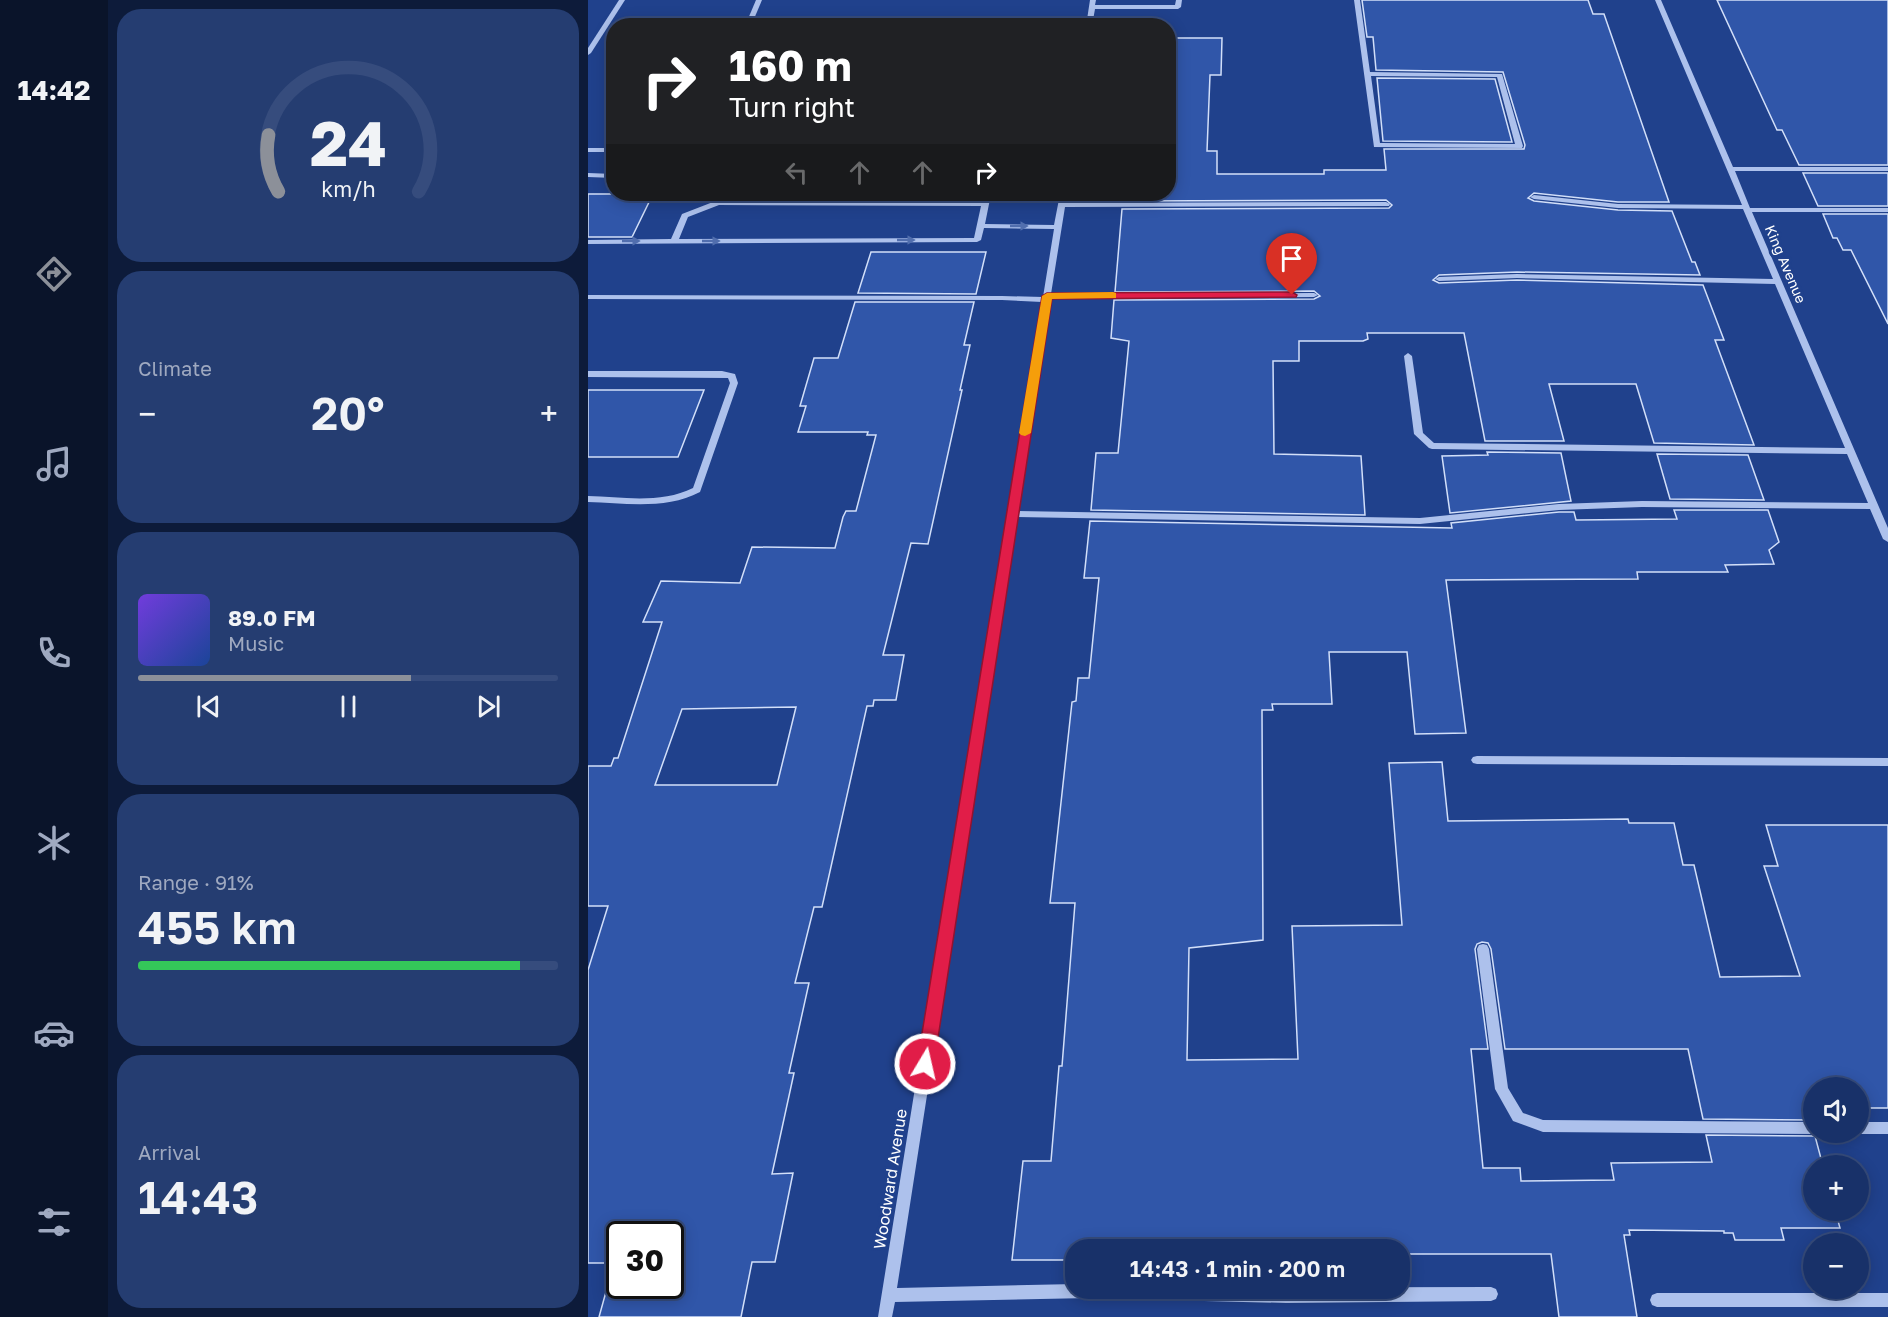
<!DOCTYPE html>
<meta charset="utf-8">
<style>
:root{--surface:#183169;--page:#253d71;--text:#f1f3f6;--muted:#9fa9c0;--line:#364c7d;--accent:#8c9099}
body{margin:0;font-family:"Golos Text",sans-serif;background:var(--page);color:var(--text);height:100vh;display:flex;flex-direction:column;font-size:22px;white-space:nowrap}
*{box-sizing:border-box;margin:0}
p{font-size:20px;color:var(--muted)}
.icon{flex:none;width:33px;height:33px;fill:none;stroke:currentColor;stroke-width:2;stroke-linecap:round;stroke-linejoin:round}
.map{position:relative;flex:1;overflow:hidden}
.drawer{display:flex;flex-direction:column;gap:9px;padding:9px;background:#0d1b3a;width:480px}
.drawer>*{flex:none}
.banner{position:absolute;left:18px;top:18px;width:570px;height:183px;border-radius:24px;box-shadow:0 3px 15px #0003,0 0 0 2px var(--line);background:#202124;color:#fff;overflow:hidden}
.controls{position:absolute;left:1215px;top:1077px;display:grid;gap:12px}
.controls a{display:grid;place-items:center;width:66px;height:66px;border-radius:50%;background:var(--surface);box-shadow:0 3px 15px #0003,0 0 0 2px var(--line);font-size:30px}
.speed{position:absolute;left:18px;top:1221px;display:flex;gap:12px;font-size:30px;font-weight:700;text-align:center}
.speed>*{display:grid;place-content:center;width:78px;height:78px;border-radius:50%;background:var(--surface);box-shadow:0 3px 15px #0003,0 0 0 2px var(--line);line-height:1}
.speed .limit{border:3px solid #111;border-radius:9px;background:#fff;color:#111}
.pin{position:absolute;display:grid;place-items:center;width:51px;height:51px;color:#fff;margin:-62px -26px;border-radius:50% 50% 50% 0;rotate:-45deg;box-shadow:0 0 6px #0007}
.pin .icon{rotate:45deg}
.me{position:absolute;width:66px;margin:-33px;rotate:9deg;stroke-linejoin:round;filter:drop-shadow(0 0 4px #0008)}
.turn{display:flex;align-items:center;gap:21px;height:126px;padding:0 24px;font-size:27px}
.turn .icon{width:78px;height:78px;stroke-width:2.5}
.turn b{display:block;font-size:42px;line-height:51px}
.lanes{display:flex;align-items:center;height:57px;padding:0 24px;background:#0003;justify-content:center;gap:30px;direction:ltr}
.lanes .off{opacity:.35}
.big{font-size:45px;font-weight:600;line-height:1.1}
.drawer .card{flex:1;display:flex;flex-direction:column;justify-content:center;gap:9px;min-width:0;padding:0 21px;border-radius:24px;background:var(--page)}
.drawer .dial{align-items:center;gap:0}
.dial svg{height:156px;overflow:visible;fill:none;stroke:var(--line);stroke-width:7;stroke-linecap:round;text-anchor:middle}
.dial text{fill:var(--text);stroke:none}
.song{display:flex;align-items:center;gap:18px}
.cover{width:72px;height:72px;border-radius:9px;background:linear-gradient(135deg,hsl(260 70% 55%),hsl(220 70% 35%))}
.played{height:6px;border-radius:3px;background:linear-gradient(90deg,var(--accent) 65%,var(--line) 65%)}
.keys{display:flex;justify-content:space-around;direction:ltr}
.heat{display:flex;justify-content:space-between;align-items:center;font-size:33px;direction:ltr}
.charge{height:9px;border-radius:4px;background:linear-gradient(90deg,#34c759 91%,var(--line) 0)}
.trip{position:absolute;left:477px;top:1239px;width:345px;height:60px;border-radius:24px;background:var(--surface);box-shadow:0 3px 15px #0003,0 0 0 2px var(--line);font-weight:600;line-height:60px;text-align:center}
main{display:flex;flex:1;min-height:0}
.menu{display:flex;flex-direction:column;width:108px;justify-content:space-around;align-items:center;background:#0a142a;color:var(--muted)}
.menu .icon{width:42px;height:42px}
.menu .selected{color:var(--accent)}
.menu b{font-size:27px;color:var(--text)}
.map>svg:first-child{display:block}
</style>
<main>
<nav class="menu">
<b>14:42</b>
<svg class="icon selected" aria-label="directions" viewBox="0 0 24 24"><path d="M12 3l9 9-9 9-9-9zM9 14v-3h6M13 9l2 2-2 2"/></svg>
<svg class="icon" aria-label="music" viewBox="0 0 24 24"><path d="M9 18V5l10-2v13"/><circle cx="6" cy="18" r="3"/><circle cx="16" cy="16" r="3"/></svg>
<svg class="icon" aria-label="phone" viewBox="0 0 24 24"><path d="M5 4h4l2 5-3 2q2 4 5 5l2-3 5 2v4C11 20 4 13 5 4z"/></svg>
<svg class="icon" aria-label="climate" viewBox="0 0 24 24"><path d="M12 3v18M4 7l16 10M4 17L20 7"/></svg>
<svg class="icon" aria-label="car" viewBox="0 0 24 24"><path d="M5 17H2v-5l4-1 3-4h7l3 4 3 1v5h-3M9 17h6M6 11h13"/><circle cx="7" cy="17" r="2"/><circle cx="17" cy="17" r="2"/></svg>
<svg class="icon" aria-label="filters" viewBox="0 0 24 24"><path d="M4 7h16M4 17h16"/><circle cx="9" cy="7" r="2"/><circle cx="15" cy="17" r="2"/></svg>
</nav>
<section class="drawer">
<div class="card dial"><svg viewBox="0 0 100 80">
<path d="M14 69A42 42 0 1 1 86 69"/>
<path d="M14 69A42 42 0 0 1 9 40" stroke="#8c9099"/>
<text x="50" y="56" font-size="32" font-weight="700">24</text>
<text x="50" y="72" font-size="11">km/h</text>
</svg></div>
<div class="card"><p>Climate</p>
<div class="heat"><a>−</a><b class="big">20°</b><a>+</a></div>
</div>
<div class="card">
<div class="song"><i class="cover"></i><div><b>89.0 FM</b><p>Music</p></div></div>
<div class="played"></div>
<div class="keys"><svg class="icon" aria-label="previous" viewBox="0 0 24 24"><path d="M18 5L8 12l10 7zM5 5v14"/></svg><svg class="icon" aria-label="pause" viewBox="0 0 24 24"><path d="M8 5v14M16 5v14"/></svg><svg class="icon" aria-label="next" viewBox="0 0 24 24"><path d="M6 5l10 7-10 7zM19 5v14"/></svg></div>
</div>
<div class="card"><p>Range · 91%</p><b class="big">455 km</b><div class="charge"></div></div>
<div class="card"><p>Arrival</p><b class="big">14:43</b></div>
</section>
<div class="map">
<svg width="1300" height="1317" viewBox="0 0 1300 1317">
<rect width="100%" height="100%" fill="#20418c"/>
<g fill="#3056a9" stroke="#d2dff9" stroke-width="1.5" fill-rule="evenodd">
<path d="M774,0H1000L1005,14H1016L1081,202H1030L946,193L940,198L946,201L1030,210L1084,211L1104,262H1107L1112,275L929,272L851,275L845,280L851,283L929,280L1115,285L1136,340H1127L1166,445L1066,443L1048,384H961L976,441H897L876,333H779L780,339L775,341H711V361H685L686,454L773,456L777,515L503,510L508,453H530L541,341L523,338L526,300L726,299L732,296L726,291L527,292L534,209L801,208L804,205L798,200L535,201L536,194H580V38H634L633,75H622L619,151H629V174H736V170H798L796,149H936L937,145L915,72L788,70L785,37H779Z"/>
<path d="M1129,0H1300V165H1211L1194,130H1189Z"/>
<path d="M789,78L907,79L924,142L795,141Z"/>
<path d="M1215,173H1300V206H1230Z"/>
<path d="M0,194H65L44,237H0Z"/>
<path d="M1235,214H1300V324L1263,250H1255L1249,238H1245Z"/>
<path d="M283,252H398L388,294L270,293Z"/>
<path d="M267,302H386L376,345H382L372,390H374L340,544L323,543L295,655H316L308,700H286L285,706H279L234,907H226L207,983H221L201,1073H206L184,1174L205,1173L187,1262H164L153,1317H11L26,1263H0V970L20,906H0V766H23L26,758H30L74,622H55L73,581L152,583L164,547L247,548L255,517L258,511H268L288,435H279L280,432H210L218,406H212L226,358H250ZM208,707L189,785H67L94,709ZM32,1234H82V1286H32Z"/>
<path d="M0,390H116L90,457H0Z"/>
<path d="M899,452L973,453L983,501L862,513L854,456L900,455Z"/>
<path d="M1069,454L1160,455L1176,500L1082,499Z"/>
<path d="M1086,510H1180L1191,542L1181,550L1186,564L1137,565L1140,572H1049L1050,579L858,580L878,733L827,734L819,652H741L744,704H684L685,710H674L675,940L601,948L599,1060L710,1059L704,926L814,925L801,763L854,762L860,821L1040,819L1041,823H1086L1095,865H1106L1132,977L1212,976L1176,866H1190L1178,825H1300V1108H1270V1088H1226V1108H1220L1223,1120L1115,1119L1100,1049H917L903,949L900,943L894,942L889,944L887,949L900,1049H883L895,1168H932L933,1181L1026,1180L1023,1163L1124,1162L1118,1135L1227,1136L1235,1166H1226V1210H1247L1252,1228H1193L1196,1240H1147L1145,1233H1136V1231L1041,1230L1042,1235H1036L1049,1317H971L963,1254H812V1250H714V1244L708,1245V1238H524V1250H488V1260H424L435,1161H463L471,1066H474L487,903H462L484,702L488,701L490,678H501L511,578H496L502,521L864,528L863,523L971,512H986L988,520L1089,519Z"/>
</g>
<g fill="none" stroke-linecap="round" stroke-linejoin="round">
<g fill="#adc1ec" fill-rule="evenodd">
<path d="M31,0H37L3,53L0,55V48Z"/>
<path d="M168,0H174L163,26H157Z"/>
<path d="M502,0H508L507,5H587L588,0H594L593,7L590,9H507L504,26H498Z"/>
<path d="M766,0H772L782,72L914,74L935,146L934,148L786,147ZM783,76L909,77L927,144L792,143Z"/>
<path d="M1067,0H1073L1145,167H1300V171H1147L1162,208H1300V212H1164L1300,528V542L1295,539L1282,509L1054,507L971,510L832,524L429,517L309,1288L488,1284V1288L903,1287L908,1289L910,1294L908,1299L903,1301L698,1303L501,1298L307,1302L304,1317H290L454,302L414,300L0,299V295L414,296L455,297L466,229L396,228L393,240L389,242L0,244V240L83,239L94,214L125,202L117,194H124L132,201L394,202L397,194H403L397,224L466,225L472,194H479L477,203L798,202L802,204L801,206L477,207L463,294L726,293L730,295L726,297L463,298L430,511L832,518L971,504L1054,501L1280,503L1259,454L844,449L841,448L826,434L816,356L820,353L824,356L835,433L846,443L1257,448L1187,284L929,278L851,281L847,279L851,277L929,274L1185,279L1155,209L1030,208L946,199L942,197L946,195L1030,204L1154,205ZM131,205L393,206L386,238L91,239L100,217Z"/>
<rect x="0" y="148" width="26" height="4"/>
<path d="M0,173L26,174V178L0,177Z"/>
<path d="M0,371H134L147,374L150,383L112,492C78,510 37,503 0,502V496C34,497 73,504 105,488L142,383L140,378L0,377Z"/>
<path d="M889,756L1300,758V766L889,764L885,763L883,760L885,757Z"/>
<path d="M895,944L899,945L901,949L920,1088L935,1113L955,1120L1226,1122V1132H1230L1226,1134L955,1132L925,1121L907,1089L889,949L891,945Z"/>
<path d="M1270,1122H1300V1134H1270L1266,1132H1270Z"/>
<path d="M1069,1293H1300V1307H1069L1064,1305L1062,1300L1064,1295Z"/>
</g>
</g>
<defs><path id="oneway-solid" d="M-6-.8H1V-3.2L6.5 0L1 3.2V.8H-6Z" transform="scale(1.5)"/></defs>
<g fill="#516eae">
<use href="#oneway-solid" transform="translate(431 226)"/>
<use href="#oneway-solid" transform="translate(318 240)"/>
<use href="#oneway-solid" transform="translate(43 241)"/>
<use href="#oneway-solid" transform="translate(123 241)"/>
</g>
<path fill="#e11d48" stroke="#92132f" stroke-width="1.5" d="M704,292L709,295L708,297L464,299L346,1064L343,1070L337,1072L331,1070L329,1064L454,296L459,293Z"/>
<path fill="#f59e0b" d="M525,292L528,293V298L464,299L443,433L437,436L433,435L431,433L454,296L459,293Z"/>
<g text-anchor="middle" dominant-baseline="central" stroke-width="6" stroke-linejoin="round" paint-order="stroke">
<g font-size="14" fill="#fff" stroke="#20418c">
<text transform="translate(1198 264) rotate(67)">King Avenue</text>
</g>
<g font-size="16" fill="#fff" stroke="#20418c">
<text transform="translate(302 1179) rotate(-81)">Woodward Avenue</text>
</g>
</g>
</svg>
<div class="controls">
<a><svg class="icon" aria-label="sound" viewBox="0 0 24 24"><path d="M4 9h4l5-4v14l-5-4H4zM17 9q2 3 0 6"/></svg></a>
<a>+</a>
<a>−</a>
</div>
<div class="speed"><div class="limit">30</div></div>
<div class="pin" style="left:704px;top:295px;background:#d93025"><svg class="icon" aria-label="arrive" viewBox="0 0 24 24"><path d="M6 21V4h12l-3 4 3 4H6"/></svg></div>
<svg class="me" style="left:337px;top:1064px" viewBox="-20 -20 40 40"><circle r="17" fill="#e11d48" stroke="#fff" stroke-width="3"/><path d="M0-11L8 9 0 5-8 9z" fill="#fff"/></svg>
<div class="trip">14:43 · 1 min · 200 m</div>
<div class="banner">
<div class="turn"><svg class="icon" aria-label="right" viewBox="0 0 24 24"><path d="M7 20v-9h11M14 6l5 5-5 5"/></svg><div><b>160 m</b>Turn right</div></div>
<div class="lanes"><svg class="icon off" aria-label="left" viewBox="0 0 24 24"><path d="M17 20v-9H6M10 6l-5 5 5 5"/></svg><svg class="icon off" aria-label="ahead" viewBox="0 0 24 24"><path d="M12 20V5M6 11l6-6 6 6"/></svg><svg class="icon off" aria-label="ahead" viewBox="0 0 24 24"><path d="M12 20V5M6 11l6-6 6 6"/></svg><svg class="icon" aria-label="right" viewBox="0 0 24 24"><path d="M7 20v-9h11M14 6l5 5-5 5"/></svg></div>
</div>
</div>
</main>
